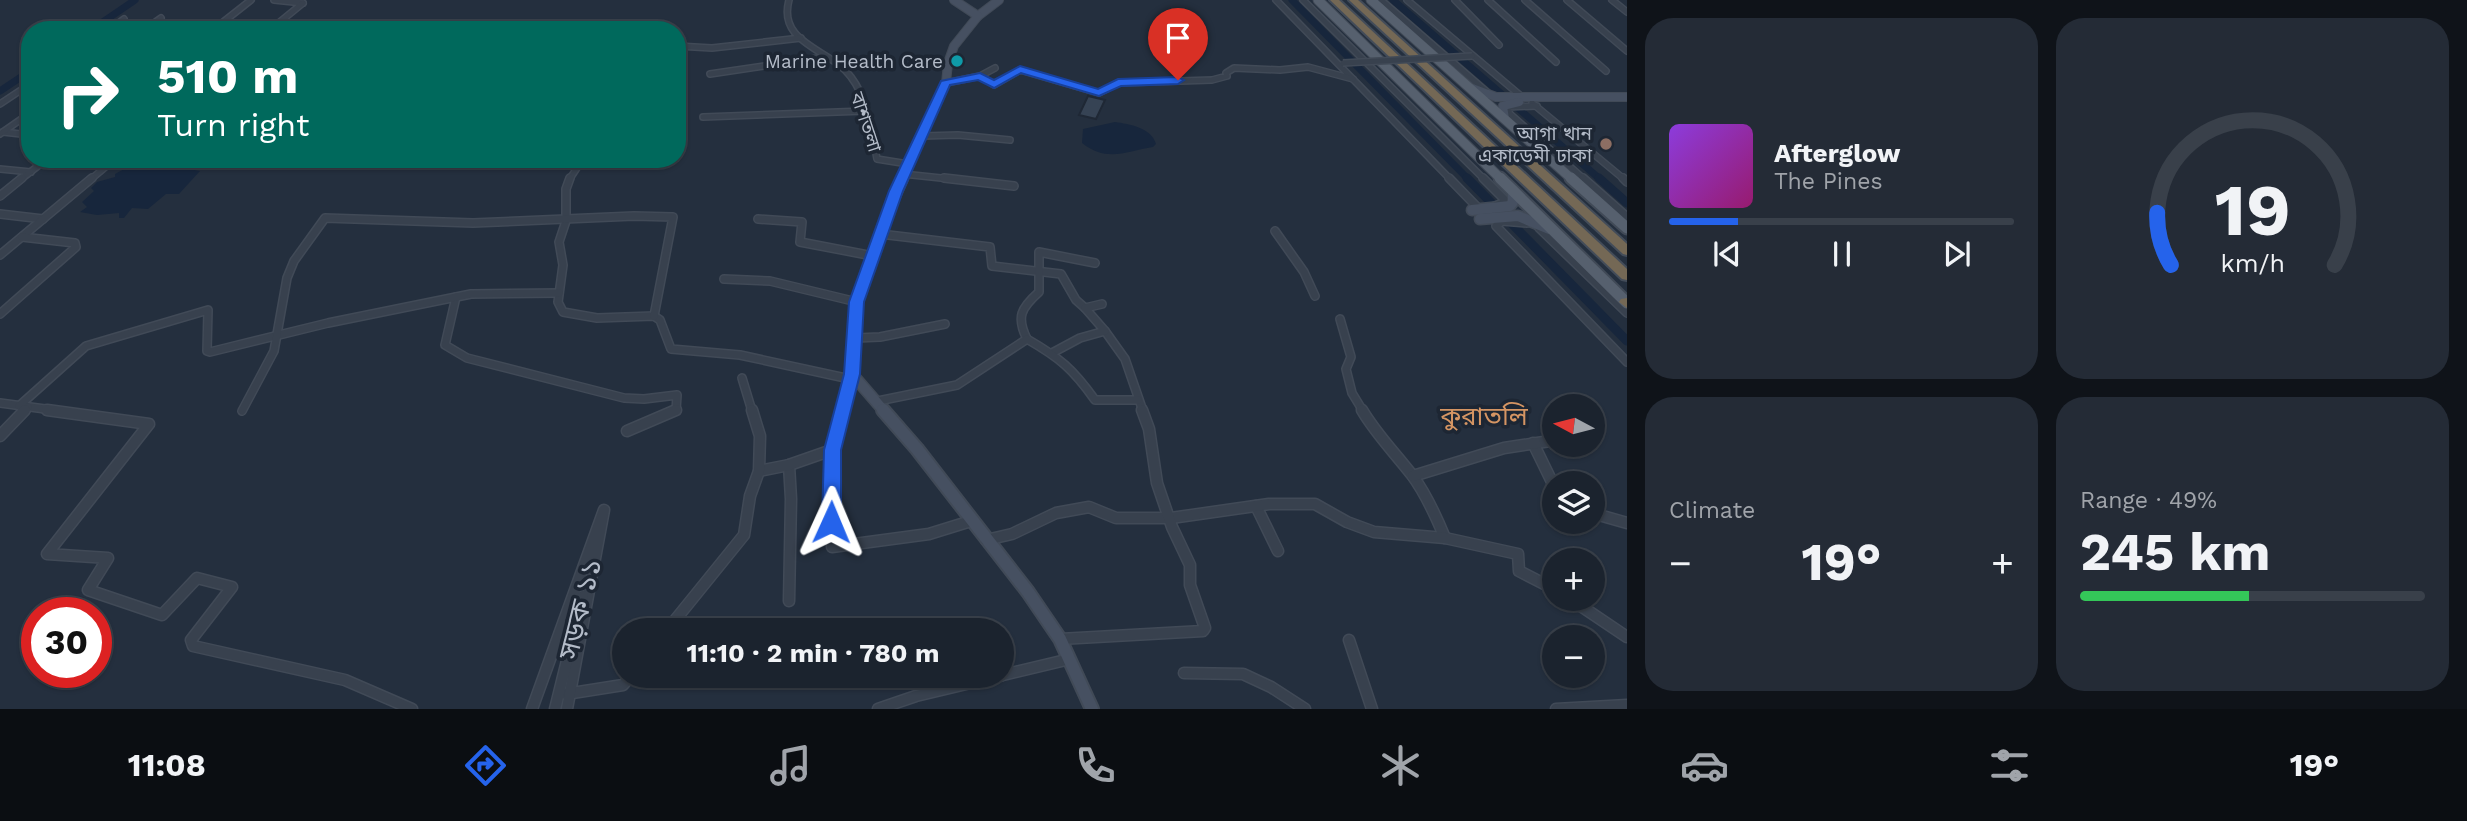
<!DOCTYPE html>
<meta charset="utf-8">
<style>
:root{--surface:#1b232e;--page:#242b36;--text:#f1f3f6;--muted:#a0a4aa;--line:#39404a;--accent:#2563eb}
body{margin:0;font-family:"Work Sans","Noto Sans Bengali",sans-serif;background:var(--page);color:var(--text);height:100vh;display:flex;flex-direction:column;font-size:26px;white-space:nowrap}
*{box-sizing:border-box;margin:0}
p{font-size:23px;color:var(--muted)}
.icon{flex:none;width:38px;height:38px;fill:none;stroke:currentColor;stroke-width:2;stroke-linecap:round;stroke-linejoin:round}
.map{position:relative;flex:1;overflow:hidden}
.details{display:flex;flex-direction:column;gap:18px;padding:18px;background:#0f1319;width:840px}
.details>*{flex:none}
.top-card{position:absolute;left:21px;top:21px;width:665px;height:147px;border-radius:28px;box-shadow:0 2px 5px #0004,0 0 0 2px var(--line);background:#00695c;color:#fff;overflow:hidden}
.needle{width:46px;rotate:277deg}
.controls{position:absolute;left:1542px;top:394px;display:grid;gap:14px}
.controls a{display:grid;place-items:center;width:63px;height:63px;border-radius:50%;background:var(--surface);box-shadow:0 2px 5px #0004,0 0 0 2px var(--line);font-size:35px}
.speed{position:absolute;left:21px;top:597px;display:flex;gap:14px;font-size:35px;font-weight:700;text-align:center}
.speed>*{display:grid;place-content:center;width:91px;height:91px;border-radius:50%;background:var(--surface);box-shadow:0 2px 5px #0004,0 0 0 2px var(--line);line-height:1}
.speed .limit{border:10px solid #d22;background:#fff;color:#111}
.pin{position:absolute;display:grid;place-items:center;width:60px;height:60px;color:#fff;margin:-72px -30px;border-radius:50% 50% 50% 0;rotate:-45deg;box-shadow:0 0 7px #0007}
.pin .icon{rotate:45deg}
.me{position:absolute;width:77px;margin:-38px;rotate:1deg;stroke-linejoin:round;filter:drop-shadow(0 0 5px #0008)}
.turn{display:flex;align-items:center;gap:24px;height:147px;padding:0 21px;font-size:32px}
.turn .icon{width:91px;height:91px;stroke-width:2.5}
.turn b{display:block;font-size:49px;line-height:60px}
.big{font-size:52px;font-weight:700;line-height:1.1}
.details .card{flex:1;display:flex;flex-direction:column;justify-content:center;gap:10px;min-width:0;padding:0 24px;border-radius:28px;background:var(--page)}
.details .dial{align-items:center;gap:0}
.dial svg{height:182px;overflow:visible;fill:none;stroke:var(--line);stroke-width:7;stroke-linecap:round;text-anchor:middle}
.dial text{fill:var(--text);stroke:none}
.song{display:flex;align-items:center;gap:21px}
.cover{width:84px;height:84px;border-radius:10px;background:linear-gradient(135deg,hsl(270 70% 55%),hsl(320 70% 35%))}
.played{height:7px;border-radius:4px;background:linear-gradient(90deg,var(--accent) 20%,var(--line) 20%)}
.keys{display:flex;justify-content:space-around;direction:ltr}
.heat{display:flex;justify-content:space-between;align-items:center;font-size:38px;direction:ltr}
.charge{height:10px;border-radius:5px;background:linear-gradient(90deg,#34c759 49%,var(--line) 0)}
.details .tiles{flex:1;display:grid;gap:18px;grid-template-columns:repeat(2,1fr)}
.trip{position:absolute;left:612px;top:618px;width:402px;height:70px;border-radius:35px;background:var(--surface);box-shadow:0 2px 5px #0004,0 0 0 2px var(--line);font-weight:700;line-height:70px;text-align:center}
.tabs{display:flex;height:112px;justify-content:space-around;align-items:center;background:#0b0e12;color:var(--muted)}
.tabs .icon{width:49px;height:49px}
.tabs .current{color:var(--accent)}
.tabs b{font-size:32px;color:var(--text)}
main{display:flex;flex:1;min-height:0}
.map>svg:first-child{display:block}
</style>
<main>
<div class="map">
<svg width="1627" height="709" viewBox="0 0 1627 709">
<rect width="100%" height="100%" fill="#242f3e"/>
<g fill="#17263c">
<path d="M1115,122C1129,124 1152,128 1156,144L1153,147C1127,151 1107,163 1082,143L1083,129Z"/>
<path d="M154,163L200,171L179,194H166L148,209L132,208L124,218H119V213L97,215L80,212L87,207L82,202L94,191L91,188L97,182L115,177V174L128,167Z"/>
</g>
<g fill="none" stroke-linecap="round" stroke-linejoin="round">
<g stroke="#17263c" stroke-width="7">
<path d="M1292,0L1469,180"/>
<path d="M1393,0L1601,180"/>
<path d="M91,30L135,0"/>
<path d="M0,91L30,71"/>
</g>
<g stroke="#17263c" stroke-width="9">
<path d="M1467,178L1627,341"/>
<path d="M1599,178L1627,203"/>
</g>
</g>
<path fill="#364354" stroke="#1f2835" stroke-width="2" d="M1088,96L1105,100L1096,119L1079,115Z"/>
<g fill="none" stroke-linecap="round" stroke-linejoin="round">
<g stroke="#414a57" stroke-width="8">
<g id="street-far2">
<path d="M274,0L303,3"/>
<path d="M789,0C777,44 831,49 851,77C868,99 872,133 877,159L908,164"/>
<path d="M1276,0L1451,180"/>
<path d="M1303,0L1485,180"/>
<path d="M1381,0L1487,92"/>
<path d="M1407,0L1521,96"/>
<path d="M1455,0L1499,45"/>
<path d="M1488,0L1556,62"/>
<path d="M1525,0L1606,71"/>
<path d="M1567,0L1627,51"/>
<path d="M1612,0L1627,12"/>
<path d="M109,30L124,19"/>
<path d="M144,30L161,18"/>
<path d="M213,30L251,0"/>
<path d="M270,30L303,3"/>
<path d="M677,46L712,48L801,38"/>
<path d="M710,74L824,57"/>
<path d="M980,76L995,68"/>
<path d="M946,83L980,76L994,85L1020,70L1099,93L1118,83L1212,80L1227,76L1226,73L1234,68L1280,70L1308,67L1353,79"/>
<path d="M1532,103L1625,180"/>
<path d="M0,104L30,84"/>
<path d="M1537,106L1507,107L1510,114L1585,180"/>
<path d="M703,117L865,111"/>
<path d="M677,124L681,123"/>
<path d="M3,132L30,135"/>
<path d="M0,134L30,113"/>
<path d="M923,136L958,135L1010,140"/>
<path d="M0,169L31,172"/>
<path d="M903,174L960,180"/>
<path d="M20,180L47,159"/>
<path d="M90,180L115,159"/>
<path d="M569,180L583,159"/>
</g>
</g>
<g stroke="#414a57" stroke-width="10">
<g id="street-far1">
<path d="M570,178L566,189V221L559,242L563,265L558,302L563,312L597,318L654,316L660,320L671,349L740,355L850,379"/>
<path d="M944,178L1014,186"/>
<path d="M1449,178L1480,210"/>
<path d="M1483,178L1504,199L1503,203L1495,206"/>
<path d="M1583,178L1627,217"/>
<path d="M1623,178L1627,182"/>
<path d="M0,196L22,178"/>
<path d="M0,214L43,219"/>
<path d="M758,219L802,222L800,242L873,256"/>
<path d="M1527,223L1502,221L1496,226L1627,362"/>
<path d="M1539,228L1627,313"/>
<path d="M1275,231L1304,272L1315,296"/>
<path d="M880,234L990,247L992,266L1061,274L1076,300L1085,308"/>
<path d="M0,255L92,178"/>
<path d="M724,279L770,281L857,302"/>
<path d="M456,297L445,345L467,358L624,398L644,399L677,395L676,411"/>
<path d="M0,314L76,247L75,243L22,237"/>
<path d="M1340,319L1351,357L1346,369L1352,393L1363,411"/>
<path d="M1105,331L1125,359L1143,411"/>
<path d="M856,338L880,337L945,324"/>
<path d="M1027,339C1016,317 1021,308 1039,292V252L1095,263"/>
<path d="M1052,353L1080,338L1105,331L1085,308L1102,304"/>
<path d="M742,378L752,411"/>
<path d="M878,401L957,385L1027,339C1060,358 1073,369 1095,400H1138"/>
<path d="M0,403L60,411"/>
<path d="M19,406L86,346L208,310L207,351L210,352L328,323L471,294L559,293"/>
<path d="M24,411L28,407"/>
<path d="M242,411L274,351L287,278L294,261L325,218L473,223L634,216L673,217L654,316"/>
<path d="M842,411L851,377"/>
</g>
</g>
<g stroke="#414a57" stroke-width="13">
<g id="street">
<path d="M47,410L149,424L47,554L108,558L88,590L162,615L197,578L232,587L191,640L193,646L345,680L412,709"/>
<path d="M842,410L832,450V547L929,534L971,521"/>
<path d="M1362,410C1376,434 1395,453 1412,475C1426,494 1436,516 1445,538"/>
<path d="M627,431L676,410"/>
<path d="M0,436L25,410"/>
<path d="M1533,443L1554,486"/>
<path d="M789,465L791,499L789,601"/>
<path d="M759,471L789,465L832,450"/>
<path d="M1413,476L1504,448L1550,441"/>
<path d="M1256,506L1278,551"/>
<path d="M1592,513L1627,523"/>
<path d="M986,540L1012,534L1056,513L1089,507L1116,518H1171L1269,504H1315L1347,522L1374,532L1445,538L1518,554L1519,571L1554,589"/>
<path d="M1569,598L1627,637"/>
<path d="M667,630L744,535L750,496L759,471L760,436L752,410"/>
<path d="M1060,639L1203,631L1205,628L1190,585V565L1172,527L1157,483L1149,429L1142,410"/>
<path d="M1349,640L1372,709"/>
<path d="M1184,673L1243,674L1271,687L1305,709"/>
<path d="M1003,675L1070,659"/>
<path d="M566,694L623,685L631,676"/>
<path d="M532,709L604,510L567,709"/>
<path d="M555,709L583,596"/>
<path d="M878,709L916,696L1000,676"/>
<path d="M1556,709L1627,705"/>
</g>
</g>
<g stroke="#414a57" stroke-width="10">
<g id="secondary-far2">
<path d="M978,16L999,0"/>
<path d="M1472,88L1496,97H1627"/>
<path d="M1505,119L1503,106L1519,102"/>
<path d="M902,180L946,83L948,63L954,46L978,16L954,0"/>
</g>
</g>
<g stroke="#414a57" stroke-width="13">
<g id="secondary-far1">
<path d="M1472,210L1510,206L1513,202V190"/>
<path d="M1480,219L1518,216L1549,229"/>
<path d="M884,411L852,374L857,302L889,209L903,178"/>
</g>
</g>
<g stroke="#414a57" stroke-width="16">
<path id="secondary" d="M883,410L917,449L1028,592L1060,639L1092,709"/>
</g>
<g stroke="#414a57" stroke-width="11">
<g id="primary-far1">
<path d="M1318,0L1502,180"/>
<path d="M1371,0L1573,180"/>
</g>
</g>
<g stroke="#414a57" stroke-width="15">
<g id="primary">
<path d="M1500,178L1627,303"/>
<path d="M1571,178L1627,228"/>
</g>
</g>
<g stroke="#434c59" stroke-width="4">
<g id="highway">
<path d="M1330,0H1339L1627,269V280L1622,279Z"/>
<path d="M1349,0H1358L1627,244V255L1623,254Z"/>
<path d="M1627,298V308L1619,302L1621,299Z"/>
</g>
</g>
<use href="#street-far2" stroke="#38414e" stroke-width="5"/>
<use href="#street-far1" stroke="#38414e" stroke-width="7"/>
<use href="#street" stroke="#38414e" stroke-width="10"/>
<use href="#secondary-far2" stroke="#465061" stroke-width="8"/>
<use href="#secondary-far1" stroke="#465061" stroke-width="10"/>
<use href="#secondary" stroke="#465061" stroke-width="12"/>
<use href="#primary-far1" stroke="#56606e" stroke-width="9"/>
<use href="#primary" stroke="#56606e" stroke-width="11"/>
<use href="#highway" fill="#746855" fill-rule="evenodd"/>
<g stroke="#414a57" stroke-width="8" stroke-linecap="butt">
<path id="street-bridge" d="M1343,63L1472,56"/>
</g>
<use href="#street-bridge" stroke="#38414e" stroke-width="5"/>
</g>
<path fill="#2563eb" stroke="#184099" stroke-width="2" d="M1020,66L1098,89L1118,79L1178,77L1184,80L1178,84L1121,86L1099,96L1021,73L994,88L978,80L950,85L903,191L864,302L860,374L841,450V522L838,527L831,529L825,527L822,522L824,450L844,374L849,302L889,191L941,81L980,73L994,80Z"/>
<circle fill="#0f9aa8" stroke="#1d2633" stroke-width="2.5" cx="957" cy="61" r="7"/>
<circle fill="#8d6e63" stroke="#1d2633" stroke-width="2.5" cx="1606" cy="144" r="7"/>
<g text-anchor="middle" dominant-baseline="central" stroke-width="7" stroke-linejoin="round" paint-order="stroke">
<g font-size="19" fill="#b4bcc9" stroke="#1d2633" text-anchor="end">
<text x="943" y="61">Marine Health Care</text>
<text x="1592" y="133">আগা খান<tspan x="1592" dy="22">একাডেমী ঢাকা</tspan></text>
</g>
<g font-size="19" fill="#b4bcc9" stroke="#1d2633">
<text transform="translate(866 122) rotate(72)">বাশতলা</text>
</g>
<g font-size="26" fill="#d59563" stroke="#1d2633">
<text x="1484" y="416">কুরাতলি</text>
</g>
<g font-size="28" fill="#b4bcc9" stroke="#1d2633">
<text transform="translate(580 609) rotate(-76)">সড়ক ১১</text>
</g>
</g>
</svg>
<div class="controls">
<a><svg class="needle" viewBox="-14 -14 28 28"><path d="M0-13l5 13h-10z" fill="#e53935"/><path d="M0 13l5-13h-10z" fill="#a0a4aa"/></svg></a>
<a><svg class="icon" aria-label="layers" viewBox="0 0 24 24"><path d="M12 4l9 5-9 5-9-5zM3 14l9 5 9-5"/></svg></a>
<a>+</a>
<a>−</a>
</div>
<div class="speed"><div class="limit">30</div></div>
<div class="pin" style="left:1178px;top:80px;background:#d93025"><svg class="icon" aria-label="arrive" viewBox="0 0 24 24"><path d="M6 21V4h12l-3 4 3 4H6"/></svg></div>
<svg class="me" style="left:831px;top:522px" viewBox="-20 -20 40 40"><path d="M0-17L14 15 0 8-14 15z" fill="#2563eb" stroke="#fff" stroke-width="4"/></svg>
<div class="trip">11:10 · 2 min · 780 m</div>
<div class="top-card">
<div class="turn"><svg class="icon" aria-label="right" viewBox="0 0 24 24"><path d="M7 20v-9h11M14 6l5 5-5 5"/></svg><div><b>510 m</b>Turn right</div></div>
</div>
</div>
<section class="details">
<div class="tiles">
<div class="card">
<div class="song"><i class="cover"></i><div><b>Afterglow</b><p>The Pines</p></div></div>
<div class="played"></div>
<div class="keys"><svg class="icon" aria-label="previous" viewBox="0 0 24 24"><path d="M18 5L8 12l10 7zM5 5v14"/></svg><svg class="icon" aria-label="pause" viewBox="0 0 24 24"><path d="M8 5v14M16 5v14"/></svg><svg class="icon" aria-label="next" viewBox="0 0 24 24"><path d="M6 5l10 7-10 7zM19 5v14"/></svg></div>
</div>
<div class="card dial"><svg viewBox="0 0 100 80">
<path d="M14 69A42 42 0 1 1 86 69"/>
<path d="M14 69A42 42 0 0 1 8 46" stroke="#2563eb"/>
<text x="50" y="56" font-size="32" font-weight="700">19</text>
<text x="50" y="72" font-size="11">km/h</text>
</svg></div>
<div class="card"><p>Climate</p>
<div class="heat"><a>−</a><b class="big">19°</b><a>+</a></div>
</div>
<div class="card"><p>Range · 49%</p><b class="big">245 km</b><div class="charge"></div></div>
</div>
</section>
</main>
<nav class="tabs">
<b>11:08</b>
<svg class="icon current" aria-label="directions" viewBox="0 0 24 24"><path d="M12 3l9 9-9 9-9-9zM9 14v-3h6M13 9l2 2-2 2"/></svg>
<svg class="icon" aria-label="music" viewBox="0 0 24 24"><path d="M9 18V5l10-2v13"/><circle cx="6" cy="18" r="3"/><circle cx="16" cy="16" r="3"/></svg>
<svg class="icon" aria-label="phone" viewBox="0 0 24 24"><path d="M5 4h4l2 5-3 2q2 4 5 5l2-3 5 2v4C11 20 4 13 5 4z"/></svg>
<svg class="icon" aria-label="climate" viewBox="0 0 24 24"><path d="M12 3v18M4 7l16 10M4 17L20 7"/></svg>
<svg class="icon" aria-label="car" viewBox="0 0 24 24"><path d="M5 17H2v-5l4-1 3-4h7l3 4 3 1v5h-3M9 17h6M6 11h13"/><circle cx="7" cy="17" r="2"/><circle cx="17" cy="17" r="2"/></svg>
<svg class="icon" aria-label="filters" viewBox="0 0 24 24"><path d="M4 7h16M4 17h16"/><circle cx="9" cy="7" r="2"/><circle cx="15" cy="17" r="2"/></svg>
<b>19°</b>
</nav>
